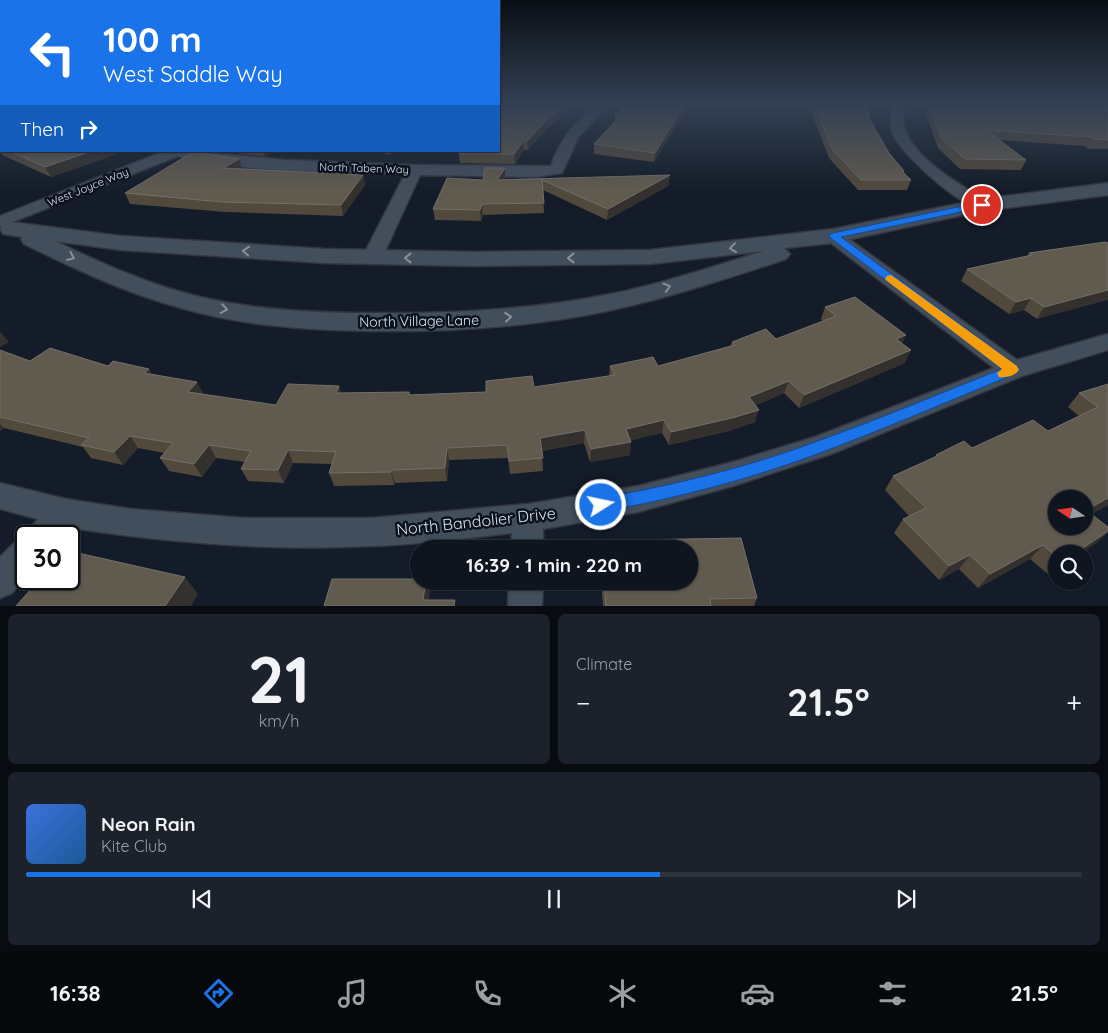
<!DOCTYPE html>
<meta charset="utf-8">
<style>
:root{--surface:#0e151e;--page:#1c222b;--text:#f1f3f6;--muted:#9b9fa4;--line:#2e343c;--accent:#1a73e8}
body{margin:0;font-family:Quicksand,sans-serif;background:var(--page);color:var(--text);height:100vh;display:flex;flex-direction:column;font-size:19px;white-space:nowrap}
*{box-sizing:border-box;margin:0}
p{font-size:16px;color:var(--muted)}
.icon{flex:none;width:28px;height:28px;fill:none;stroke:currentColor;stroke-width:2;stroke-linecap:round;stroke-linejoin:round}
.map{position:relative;height:606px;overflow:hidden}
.drawer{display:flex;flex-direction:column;gap:8px;padding:8px;background:#080c10;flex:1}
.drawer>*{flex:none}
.banner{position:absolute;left:0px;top:0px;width:500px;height:152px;box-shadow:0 1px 4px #0004,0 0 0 1px var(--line);background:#1a73e8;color:#fff;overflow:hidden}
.needle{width:32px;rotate:283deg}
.fabs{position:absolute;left:1048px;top:490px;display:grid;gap:10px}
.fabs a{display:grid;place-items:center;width:45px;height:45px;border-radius:50%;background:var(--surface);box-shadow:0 1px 4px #0004,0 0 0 1px var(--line);font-size:25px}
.speed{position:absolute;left:15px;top:525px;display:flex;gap:10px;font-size:25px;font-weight:700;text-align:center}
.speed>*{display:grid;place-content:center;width:65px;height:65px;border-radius:50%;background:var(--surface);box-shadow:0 1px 4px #0004,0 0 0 1px var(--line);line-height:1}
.speed .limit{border:2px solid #111;border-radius:8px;background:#fff;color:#111}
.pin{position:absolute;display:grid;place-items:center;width:42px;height:42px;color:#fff;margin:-21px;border:2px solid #fff;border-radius:50%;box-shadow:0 1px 5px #0007}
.me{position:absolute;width:55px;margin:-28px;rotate:80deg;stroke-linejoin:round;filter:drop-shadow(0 0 4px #0008)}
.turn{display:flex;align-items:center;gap:18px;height:105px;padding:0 20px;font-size:22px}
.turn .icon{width:65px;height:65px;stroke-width:2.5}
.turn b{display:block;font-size:35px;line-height:42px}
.then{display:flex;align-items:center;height:48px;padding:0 20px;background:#0003;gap:10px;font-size:19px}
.big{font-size:38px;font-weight:700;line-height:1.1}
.drawer .widget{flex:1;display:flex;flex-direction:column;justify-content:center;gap:8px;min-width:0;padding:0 18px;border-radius:8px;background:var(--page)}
.drawer .dial{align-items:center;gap:0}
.dial b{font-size:65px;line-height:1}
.song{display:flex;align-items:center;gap:15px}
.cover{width:60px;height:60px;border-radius:8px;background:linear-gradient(135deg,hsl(220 70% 55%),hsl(210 70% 35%))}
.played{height:5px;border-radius:2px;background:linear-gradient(90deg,var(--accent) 60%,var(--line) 60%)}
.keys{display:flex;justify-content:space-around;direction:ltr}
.heat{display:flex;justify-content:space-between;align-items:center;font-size:28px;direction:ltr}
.drawer .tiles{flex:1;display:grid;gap:8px;grid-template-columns:1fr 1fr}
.widget:last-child{grid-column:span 2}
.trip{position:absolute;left:410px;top:540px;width:288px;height:50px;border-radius:25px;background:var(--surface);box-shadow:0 1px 4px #0004,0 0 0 1px var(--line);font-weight:700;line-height:50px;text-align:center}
.tabs{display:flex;height:80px;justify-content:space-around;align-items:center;background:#06080c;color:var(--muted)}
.tabs .icon{width:35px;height:35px}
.tabs .selected{color:var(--accent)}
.tabs b{font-size:22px;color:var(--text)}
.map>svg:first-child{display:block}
</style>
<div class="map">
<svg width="1108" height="606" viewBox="0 0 1108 606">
<rect width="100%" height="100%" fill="#131c28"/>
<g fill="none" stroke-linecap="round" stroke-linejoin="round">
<g stroke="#323640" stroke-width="3">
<g id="minor">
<path d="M595,106H608L579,136L562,173L535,177L420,175L382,258L379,262L372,264L365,262L362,258L405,174C330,171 251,174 178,156L0,227V216L165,151H193L285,160L415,165L551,166C559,141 574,123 595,106Z"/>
<path d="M893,106H905C904,111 902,117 903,121C906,155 962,186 988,201L990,205L988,209C966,214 904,156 894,136C889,125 890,117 893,106Z"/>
<path d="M833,231L839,232L1017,360L1108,334V350L1022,376L831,454L733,486L638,512L543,529V549H511L512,533C465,538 418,545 372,546C271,551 171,543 72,528L64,536H27L32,526L38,519L0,509V483L66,499L131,509L244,518H372L528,504L638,486L733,462L815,437L994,368L827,240L824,236L827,232Z"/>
<path d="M26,539V577L12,593L0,598V557L14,543Z"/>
<path d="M509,581H543L542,606H508Z"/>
</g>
</g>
<g stroke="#323640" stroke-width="3">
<path id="tertiary" d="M1108,183V195L982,211L833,243L784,248L790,254L786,259C729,278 671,297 612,310C533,327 453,332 372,331C308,330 243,326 181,308C126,293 75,269 24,244L21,239L22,237L3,234L0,229L3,224L11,222L121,236L325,249L475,252L650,250L833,229L982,199ZM55,241L121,250L325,263L475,266L650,264L764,251C714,266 662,284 611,294C531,310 450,314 369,313C312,313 253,310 196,296C147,284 101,263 55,241Z"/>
</g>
<use href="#minor" fill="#434e5c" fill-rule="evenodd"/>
<use href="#tertiary" fill="#434e5c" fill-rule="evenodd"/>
</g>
<g fill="#52493d">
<path d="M626,106H692L676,126L654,162L594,154V144L615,121V115Z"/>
<path d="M809,106H869V118L889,153L904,171V173L911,180L907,190H858L829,158Z"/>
<path d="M930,106H1002L1056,109L1069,107L1067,106H1108V149H1088L1085,146L1000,140L1026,160L1021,170L960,169L938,148L926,114Z"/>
<path d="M1013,106H1050L1027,107Z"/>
<path d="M547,129L528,150H524L515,164L460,163L459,154Z"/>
<path d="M0,144H1V151H116L117,154L51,177L2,155L0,151Z"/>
<path d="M215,151H272L264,156Z"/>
<path d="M376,151H396L390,155Z"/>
<path d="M239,159L242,169L363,175L365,185L343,216L226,212L130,204L125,193Z"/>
<path d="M670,175L668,186L607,220L543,190L544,213L483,215L481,221L435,220L433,209L483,180L505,178V179Z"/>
<path d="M1108,243L1037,319L1024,310L1009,314L961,281L967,269L1027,256L1029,253Z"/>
<path d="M825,307L902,344L905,363L799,408L784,393L756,405L755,422L729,431L669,445L662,433L630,440V455L590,462L584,443L542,451L543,471L510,474L508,458L449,460L447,481L395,483L394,485L334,486L329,473L332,464L293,463L284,483L248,481L241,469L245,462L216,458L202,477L169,471L160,458L165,453L138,448L123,465L91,458L83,447L4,428L0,431V350L30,361L108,366L152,374L204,394L276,405L339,386L341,393L409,392L410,395L486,392L534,387L609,376L610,366H658L730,346L732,342L776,339L823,321L821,319Z"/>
<path d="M1108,384V505L1091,514L1108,527V532L1096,543L1056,554V570L1049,575L1030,559L978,588L959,569L939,580L894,533L903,519L909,516L885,490L893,476L934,458L936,455L1048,431L1079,416L1068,407L1079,393Z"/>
<path d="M741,538L757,598L754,606H603L601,581H689V549H630L631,540Z"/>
</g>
<g fill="#33302d">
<path d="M565,106H576L547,129L528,150L527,141L547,120Z"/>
<path d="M686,106H692L676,126L654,162L655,153L677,117Z"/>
<path d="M524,140V150L515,164L514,154Z"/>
<path d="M92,151H116L117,154L51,177L45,167Z"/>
<path d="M262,151H272L264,156Z"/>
<path d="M390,151H396L390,155Z"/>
<path d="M239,159L242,169L223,168Z"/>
<path d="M505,168V178L498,190L497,180Z"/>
<path d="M363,175L365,185L343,216L341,205Z"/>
<path d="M670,175L668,186L607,220L608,209Z"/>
<path d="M482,204L483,215L481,221L480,210Z"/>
<path d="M1108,290V300L1037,319L1044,307Z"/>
<path d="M1031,298L1024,310L1009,314L1016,302Z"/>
<path d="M0,331L9,342L0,347Z"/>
<path d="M906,335L900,348L896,339Z"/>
<path d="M911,350L905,363L799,408L804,395Z"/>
<path d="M149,369L156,381L144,373Z"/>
<path d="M789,381L784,393L745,410L749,397Z"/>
<path d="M197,382L204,394L188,392Z"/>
<path d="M339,386L343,399L336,393Z"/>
<path d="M759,410L755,422L729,431L669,445L671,432Z"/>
<path d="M664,420L662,433L625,442L626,429Z"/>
<path d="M0,424L4,428L0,431Z"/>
<path d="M585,430L584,443L540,451V438Z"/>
<path d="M130,436L138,448L123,465L114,452Z"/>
<path d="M631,442L630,455L590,462L591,449Z"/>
<path d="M209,445L216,458L202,477L194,464Z"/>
<path d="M447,448L449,460L447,481L445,468Z"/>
<path d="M288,450L293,463L284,483L278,470Z"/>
<path d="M391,470L395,483L394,485L391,472Z"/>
<path d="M1108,498V505L1084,518L1086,510Z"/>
<path d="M1108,531L1096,543L1081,554H1074Z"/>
<path d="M1043,545L1030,559L978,588L990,574Z"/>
<path d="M970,555L959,569L939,580L949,566Z"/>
<path d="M1056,568V570L1049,575Z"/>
<path d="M185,577L198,594L191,606H165Z"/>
<path d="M426,581H427L430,591L428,606L423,600Z"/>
</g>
<g fill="#615a4f" stroke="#746f68" fill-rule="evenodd">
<path d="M499,106H565L547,120L527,141L524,140L514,154H459L460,151H499Z"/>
<path d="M626,106H686L677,117L655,153L594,144L620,116L615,115Z"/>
<path d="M815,106H869V118L889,153L904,171H902L911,180H861L832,149Z"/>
<path d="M930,106L946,107V106H1002L1056,109L1070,107L1072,106H1108V140L1094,139L1090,137L986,130L1026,160L965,159L942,139Z"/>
<path d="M10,151H92L45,167Z"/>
<path d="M193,152L239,159L223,168L363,175L341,205L222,202L125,193Z"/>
<path d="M485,168H505L497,180L670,175L608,209L542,180L544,203L482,204L480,210L433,209L447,178L483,180Z"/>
<path d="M1105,242L1108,243V290L1044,307L1031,298L1016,302L967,269L1032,255L1029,253Z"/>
<path d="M855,297L906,335L896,339L911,350L804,395L789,381L749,397L759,410L732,418L671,432L664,420L626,429L631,442L591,449L585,430L540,438L543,458L509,461L507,445L447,448L445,468L391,470V472L329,473L336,452L288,450L278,470L241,469L251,451L209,445L194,464L160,458L173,443L130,436L114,452L81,445L89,438L0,417V350L30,361L50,348L108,366L113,361L149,369L144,373L197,382L188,392L276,405L288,384L339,386L336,393L409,392V395L486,392V381L532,376L534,387L615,375L610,366L653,357L658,366L735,345L732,342L766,329L776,339L836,316L825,307Z"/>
<path d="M1108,384V498L1086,510L1108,527V531L1074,554H1056V556L1043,545L990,574L970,555L949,566L903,519L926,508L893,476L937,456L936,455L964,441L972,448L1033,420L1048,431L1098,407L1079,393ZM1056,499H1084V526H1056Z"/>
<path d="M741,538L757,598L710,599L711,606H606L604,581H689V549H632L631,540Z"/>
<path d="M69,551L185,577L165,606H16L40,579H69Z"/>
<path d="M332,579H419V581H426L423,600H455L454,606H324Z"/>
</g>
<defs><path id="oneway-chevron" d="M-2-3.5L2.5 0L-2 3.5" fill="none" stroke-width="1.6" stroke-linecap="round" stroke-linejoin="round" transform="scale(1.25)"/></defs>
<g stroke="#87909b">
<use href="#oneway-chevron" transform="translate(733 248) rotate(173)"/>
<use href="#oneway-chevron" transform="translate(246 251) rotate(-176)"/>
<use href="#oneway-chevron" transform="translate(71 257) rotate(25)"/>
<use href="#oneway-chevron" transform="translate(408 258) rotate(-180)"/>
<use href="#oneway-chevron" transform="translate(571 258) rotate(180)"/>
<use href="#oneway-chevron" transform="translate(667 287) rotate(-16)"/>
<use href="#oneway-chevron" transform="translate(224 309) rotate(10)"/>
<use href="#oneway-chevron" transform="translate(508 317) rotate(-6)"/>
</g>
<linearGradient id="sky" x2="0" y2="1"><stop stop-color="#0a0f16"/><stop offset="0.55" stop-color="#334053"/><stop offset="1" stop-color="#334053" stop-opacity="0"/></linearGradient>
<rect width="1108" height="191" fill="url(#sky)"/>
<path fill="#1a73e8" stroke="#114b97" d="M982,202L985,203V207L841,237L1017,366L1019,370L1017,373C954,399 891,426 828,450C755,478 678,498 601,512L596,510L593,505L596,500L601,498C675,485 749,467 818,441C880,419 941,393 1002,369L828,236L833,233Z"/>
<path fill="#f59e0b" d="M891,275L1017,366L1019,370C1015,376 1006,378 999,377L997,373L1002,369L887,281L885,279L887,276Z"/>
<g text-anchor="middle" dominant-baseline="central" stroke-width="5" stroke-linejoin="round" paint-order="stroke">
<g font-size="11" fill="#dae0e9" stroke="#0a121e">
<text transform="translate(364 168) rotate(2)">North Taben Way</text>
<text transform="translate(88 187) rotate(-22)">West Joyce Way</text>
</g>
<g font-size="14" fill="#dae0e9" stroke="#0a121e">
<text transform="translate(419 321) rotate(-1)">North Village Lane</text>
</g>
<g font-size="16" fill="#dae0e9" stroke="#0a121e">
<text transform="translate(476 521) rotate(-6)">North Bandolier Drive</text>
</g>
</g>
</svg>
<div class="fabs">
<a><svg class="needle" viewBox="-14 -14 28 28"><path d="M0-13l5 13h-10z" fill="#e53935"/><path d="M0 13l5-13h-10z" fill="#9b9fa4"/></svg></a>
<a><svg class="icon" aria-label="search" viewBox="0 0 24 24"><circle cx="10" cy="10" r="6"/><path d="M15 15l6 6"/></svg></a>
</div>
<div class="speed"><div class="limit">30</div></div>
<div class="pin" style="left:982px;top:205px;background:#d93025"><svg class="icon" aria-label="arrive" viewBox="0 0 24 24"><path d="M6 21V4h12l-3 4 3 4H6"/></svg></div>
<svg class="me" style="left:601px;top:505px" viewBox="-20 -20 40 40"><circle r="17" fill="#1a73e8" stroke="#fff" stroke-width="3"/><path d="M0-11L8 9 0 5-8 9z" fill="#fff"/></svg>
<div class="trip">16:39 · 1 min · 220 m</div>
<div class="banner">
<div class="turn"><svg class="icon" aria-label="left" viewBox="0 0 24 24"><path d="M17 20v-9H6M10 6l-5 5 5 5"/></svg><div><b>100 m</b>West Saddle Way</div></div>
<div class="then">Then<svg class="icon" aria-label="right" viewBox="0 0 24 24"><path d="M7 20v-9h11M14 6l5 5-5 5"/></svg></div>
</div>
</div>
<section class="drawer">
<div class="tiles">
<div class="widget dial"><b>21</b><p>km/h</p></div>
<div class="widget"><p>Climate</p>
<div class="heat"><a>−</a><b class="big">21.5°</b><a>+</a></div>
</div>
<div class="widget">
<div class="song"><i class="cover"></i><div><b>Neon Rain</b><p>Kite Club</p></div></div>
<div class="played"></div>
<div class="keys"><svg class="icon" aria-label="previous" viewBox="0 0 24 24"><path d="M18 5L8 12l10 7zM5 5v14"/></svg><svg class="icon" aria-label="pause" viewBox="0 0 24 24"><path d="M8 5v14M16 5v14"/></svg><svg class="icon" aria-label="next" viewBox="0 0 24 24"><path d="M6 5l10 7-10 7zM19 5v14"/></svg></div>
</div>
</div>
</section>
<nav class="tabs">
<b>16:38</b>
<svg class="icon selected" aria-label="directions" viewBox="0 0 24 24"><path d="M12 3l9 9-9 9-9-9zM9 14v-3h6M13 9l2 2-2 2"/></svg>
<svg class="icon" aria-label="music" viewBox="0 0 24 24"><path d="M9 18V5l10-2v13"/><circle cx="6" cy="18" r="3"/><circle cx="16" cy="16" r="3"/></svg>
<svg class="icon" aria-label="phone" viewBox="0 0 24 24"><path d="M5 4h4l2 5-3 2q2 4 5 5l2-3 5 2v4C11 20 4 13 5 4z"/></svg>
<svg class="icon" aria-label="climate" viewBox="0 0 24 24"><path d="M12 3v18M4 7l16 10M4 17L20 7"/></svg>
<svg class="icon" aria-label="car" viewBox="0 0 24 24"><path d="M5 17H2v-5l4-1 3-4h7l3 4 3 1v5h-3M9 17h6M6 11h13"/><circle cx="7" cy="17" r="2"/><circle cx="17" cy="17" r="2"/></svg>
<svg class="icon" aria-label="filters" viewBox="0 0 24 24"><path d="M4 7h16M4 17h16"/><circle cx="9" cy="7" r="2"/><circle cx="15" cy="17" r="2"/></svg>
<b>21.5°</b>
</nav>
